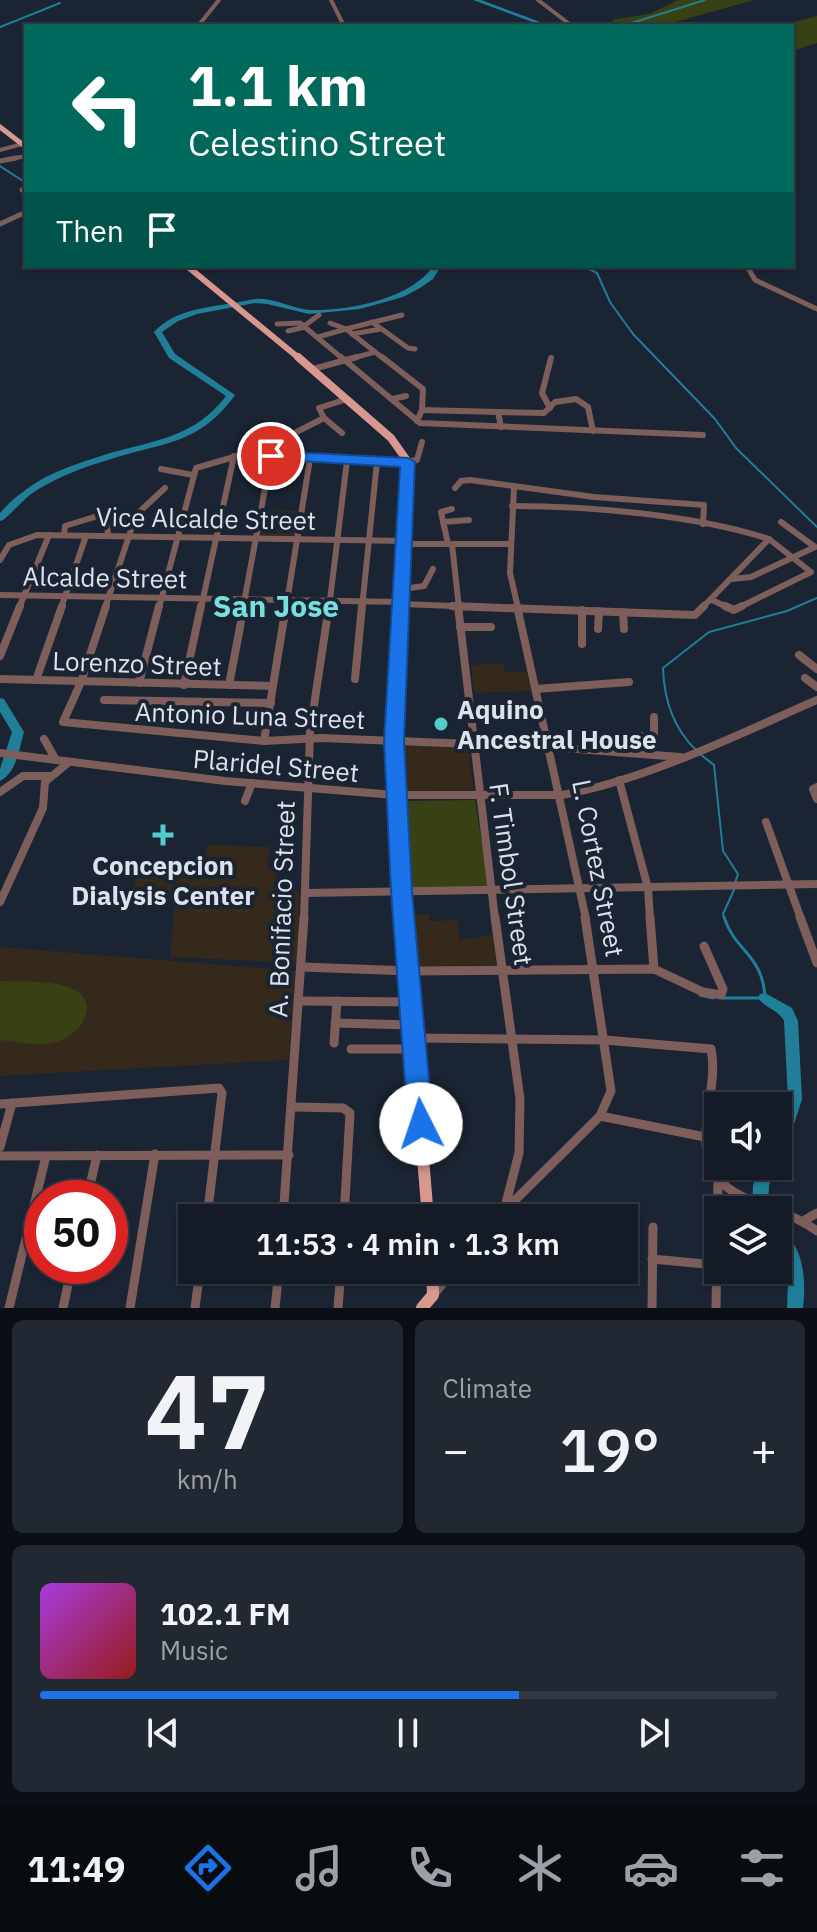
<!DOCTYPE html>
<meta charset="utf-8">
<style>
:root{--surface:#141b26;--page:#212832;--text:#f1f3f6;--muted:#9da1a7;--line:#333943;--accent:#1a73e8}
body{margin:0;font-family:"IBM Plex Sans",sans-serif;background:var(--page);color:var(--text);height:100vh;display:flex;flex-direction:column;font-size:30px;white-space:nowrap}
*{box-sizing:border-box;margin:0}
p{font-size:26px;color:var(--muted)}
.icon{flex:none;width:44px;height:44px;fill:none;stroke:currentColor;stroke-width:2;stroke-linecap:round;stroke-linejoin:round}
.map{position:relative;height:1308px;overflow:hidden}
.panel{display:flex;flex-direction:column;gap:12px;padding:12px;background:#0b0f15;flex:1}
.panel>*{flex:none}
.hud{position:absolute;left:24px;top:24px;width:770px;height:244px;border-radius:0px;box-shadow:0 2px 6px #0004,0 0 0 2px var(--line);background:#00695c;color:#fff;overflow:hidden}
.fabs{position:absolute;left:704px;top:1092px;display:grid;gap:16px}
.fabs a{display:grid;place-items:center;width:88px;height:88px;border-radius:0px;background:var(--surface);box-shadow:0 2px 6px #0004,0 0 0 2px var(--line);font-size:40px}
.speed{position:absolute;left:24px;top:1180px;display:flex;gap:16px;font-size:40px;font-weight:700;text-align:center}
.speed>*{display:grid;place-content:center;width:104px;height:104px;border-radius:50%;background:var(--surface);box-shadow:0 2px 6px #0004,0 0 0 2px var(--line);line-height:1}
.speed .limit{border:12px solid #d22;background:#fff;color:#111}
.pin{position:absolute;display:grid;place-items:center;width:68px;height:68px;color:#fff;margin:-34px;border:4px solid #fff;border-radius:50%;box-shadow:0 2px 8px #0007}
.me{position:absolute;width:88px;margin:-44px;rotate:356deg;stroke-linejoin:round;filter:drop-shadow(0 0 6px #0008)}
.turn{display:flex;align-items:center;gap:28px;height:168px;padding:0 32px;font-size:36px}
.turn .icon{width:104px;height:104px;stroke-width:2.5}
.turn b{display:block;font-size:56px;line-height:68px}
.then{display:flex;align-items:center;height:76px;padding:0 32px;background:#0003;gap:16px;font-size:30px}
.big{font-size:60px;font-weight:600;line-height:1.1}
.panel .widget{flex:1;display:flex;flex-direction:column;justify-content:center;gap:12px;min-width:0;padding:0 28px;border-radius:12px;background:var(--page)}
.panel .dial{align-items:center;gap:0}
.dial b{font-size:104px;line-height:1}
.song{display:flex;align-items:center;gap:24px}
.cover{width:96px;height:96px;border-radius:12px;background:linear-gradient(135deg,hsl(280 70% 55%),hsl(0 70% 35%))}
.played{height:8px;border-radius:4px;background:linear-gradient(90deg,var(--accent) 65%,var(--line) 65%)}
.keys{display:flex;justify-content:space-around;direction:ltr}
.heat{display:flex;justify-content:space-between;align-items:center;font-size:44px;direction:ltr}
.panel .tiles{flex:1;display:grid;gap:12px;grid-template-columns:1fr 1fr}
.widget:last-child{grid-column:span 2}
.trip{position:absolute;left:178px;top:1204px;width:460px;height:80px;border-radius:0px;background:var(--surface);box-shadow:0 2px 6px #0004,0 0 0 2px var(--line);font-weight:600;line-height:80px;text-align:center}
.tab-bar{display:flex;height:128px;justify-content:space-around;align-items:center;background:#080b0f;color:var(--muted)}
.tab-bar .icon{width:56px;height:56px}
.tab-bar .selected{color:var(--accent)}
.tab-bar b{font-size:36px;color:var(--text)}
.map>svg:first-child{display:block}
</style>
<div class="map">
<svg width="817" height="1308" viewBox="0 0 817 1308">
<rect width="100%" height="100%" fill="#1b2432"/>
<g fill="#34291a">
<path d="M264,511H298L295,537L259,536Z"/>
<path d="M401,745L468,748L474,790L402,791Z"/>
<path d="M208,845L269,847L268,868L277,870L274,888L299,891L298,963L170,957L176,891L132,889L141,867L202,865Z"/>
<path d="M413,914H429L430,921L458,920L459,940L494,935L496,965L414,966Z"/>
<path d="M0,947L295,971L289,1060L0,1076Z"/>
</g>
<path fill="#332a1a" d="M503,663L505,672L527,671L531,691L474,693L471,665Z"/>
<g fill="#374114">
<path d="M678,0H754L661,26H605L615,22L611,20L649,14Z"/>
<path d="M817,16V43L792,51V26H779Z"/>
<path d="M475,800L489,887L409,889L403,801Z"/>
<path d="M0,981C21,982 48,980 68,987C104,999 82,1035 56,1042C38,1047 18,1042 0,1040Z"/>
</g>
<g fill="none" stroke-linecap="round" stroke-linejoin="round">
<g stroke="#207e98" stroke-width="2">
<path d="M622,26L705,0"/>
<path d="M0,27L60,3"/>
<path d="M0,166L26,183"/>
<path d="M583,266L597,273L610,302L633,334L715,419L736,448L817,527"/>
<path d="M696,750C673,728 664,699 663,668L709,632L787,611L817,598"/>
<path d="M700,754L714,765L723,851L738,874L735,883"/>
<path d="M725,919L723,914L734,890"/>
</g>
<g stroke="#207e98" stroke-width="3">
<path d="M700,995L713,998"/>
<path d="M723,998H765C763,954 735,952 724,917"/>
</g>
<g fill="#207e98" fill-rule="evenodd">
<path d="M473,0H481L551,26H543Z"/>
<path d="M433,266H441L433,279L420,288L403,297L360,309L309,314L267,304L255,303L197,314L178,321L162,332L175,354L235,395C199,445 164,442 111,459C84,467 54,478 31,494C21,502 13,512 3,520L0,521V513C7,505 14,498 23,492C46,473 79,463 107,454C155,440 194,438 226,396L169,358L154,332C177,308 208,308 239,302C247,301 254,298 263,299C279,300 294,309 310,310C347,311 412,299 433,266Z"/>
<path d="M0,698L4,699L24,732C19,749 17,772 0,781V769L12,732L0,712Z"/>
<path d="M765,993L792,1008L798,1021L802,1099L786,1150L783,1154L778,1156V1127L788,1099L784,1021C779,1010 765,1008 758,998L760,994Z"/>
<path d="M762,1166H778L769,1185L768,1210H752L753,1185Z"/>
<path d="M778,1231C805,1242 806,1283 803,1308H787L788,1280L785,1262L778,1250Z"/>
</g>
<g stroke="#7d5e5a" stroke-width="4">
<path d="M331,0L344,26"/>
<path d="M538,0L572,26"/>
<path d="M198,26L219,0"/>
<path d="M0,150L22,144"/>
<path d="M5,160L26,156"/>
</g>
<g stroke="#7d5e5a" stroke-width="5">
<path d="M0,161L16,158"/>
<path d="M22,190L26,187"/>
<path d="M0,224L26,212"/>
<path d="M747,266L755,280L817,309"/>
<path d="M372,322L408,348L415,349"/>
<path d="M330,323L346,329"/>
<path d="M277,324L300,323L343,359"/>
<path d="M304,326L319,315"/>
<path d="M288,331L305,327"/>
<path d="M352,334L381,329"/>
<path d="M318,337L346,329"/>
<path d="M350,359L375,352"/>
<path d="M384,359L346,329L402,315"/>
</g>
<g stroke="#7d5e5a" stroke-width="6">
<path d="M341,357L420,423L703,435"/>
<path d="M382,357L423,389L422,410L417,421"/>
<path d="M313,369L357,357"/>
<path d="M392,399L406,396"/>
<path d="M550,408L542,393L551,358"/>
<path d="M422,410L498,412L501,427"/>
<path d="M498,412L544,413L555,402L576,399L588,407L593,431"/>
<path d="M324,418L342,433"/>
<path d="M255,453L324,418L319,408L347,399"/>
<path d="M161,469L193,475"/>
<path d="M514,487L510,573L518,608"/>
<path d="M455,488L461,481L470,480L594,497L704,505L703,524"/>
<path d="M512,506C590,506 695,515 769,539L702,608"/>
<path d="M443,522L469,520"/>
<path d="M64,535L65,526L101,515L107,522L108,536"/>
<path d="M405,544H511"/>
<path d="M448,544L441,512L452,509"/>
<path d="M452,544L459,608"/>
<path d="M0,560L9,545L37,535L406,541"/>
<path d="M732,579L751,577L815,547L781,522"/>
<path d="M402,589L424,586L433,569"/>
<path d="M0,595L402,602"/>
<path d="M712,600L729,608"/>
<path d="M402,604L505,608"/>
<path d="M19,608L49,535"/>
<path d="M61,608L86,536"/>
<path d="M105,608L136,515L165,488"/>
<path d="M159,608L196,468L244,454L408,462L417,460L422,442"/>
<path d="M201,608L234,456"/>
<path d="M243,608L271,456"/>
<path d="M286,608L310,459"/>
<path d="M329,608L347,461"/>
<path d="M362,608L377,462"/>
<path d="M738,608L811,572L769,539"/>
</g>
<g stroke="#7d5e5a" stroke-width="8">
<path d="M106,606L81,682L63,722L264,741L321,738L551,747L680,757"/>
<path d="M452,606L695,615L704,606"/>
<path d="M458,606L495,919"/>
<path d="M517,606L586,919"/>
<path d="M725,606L734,610L742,606"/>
<path d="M582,610V644"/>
<path d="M623,612L624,629"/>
<path d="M460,627H491"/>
<path d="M598,629L599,611"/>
<path d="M799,655L817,669"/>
<path d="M0,656L20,606"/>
<path d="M805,678L817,687"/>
<path d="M0,679L273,686"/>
<path d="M355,679L362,606"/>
<path d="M36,680L62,606"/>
<path d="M139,683L159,606"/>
<path d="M184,685L201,606"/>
<path d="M229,685L244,606"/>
<path d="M536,689L629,682"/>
<path d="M104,700L271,703"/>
<path d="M654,717V742"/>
<path d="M44,739L56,760"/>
<path d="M264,741L286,606"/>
<path d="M640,752L641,736"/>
<path d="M0,753L225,781L395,795H562C646,780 739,734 817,700"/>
<path d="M619,780L648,888L650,919"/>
<path d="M817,787L813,789L817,799"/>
<path d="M0,792L23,776H51"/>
<path d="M245,801L252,783"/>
<path d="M766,822L801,919"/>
<path d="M305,893L817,884"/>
<path d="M0,902L43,808L45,782L69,762"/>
<path d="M304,919L310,732L329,606"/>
</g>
<g stroke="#7d5e5a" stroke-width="9">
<path d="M495,917L520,1099L519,1153L505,1207"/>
<path d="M650,917L654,969"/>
<path d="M800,917L817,963"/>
<path d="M303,967L409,971L654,969L703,992L721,995L723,989L704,946"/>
<path d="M301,1001L412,1002"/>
<path d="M335,1023L412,1025"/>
<path d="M414,1038L605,1040L711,1049C721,1096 681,1160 734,1192C760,1208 792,1212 817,1231"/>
<path d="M334,1043L337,1001"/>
<path d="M351,1049H415"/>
<path d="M0,1104L219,1088L222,1093L207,1218"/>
<path d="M294,1107L343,1108L350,1113L344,1218"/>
<path d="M600,1116L705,1137"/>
<path d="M0,1147L12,1103"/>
<path d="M0,1156L289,1155"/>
<path d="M87,1198L97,1155"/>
<path d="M283,1218L304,917"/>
<path d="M497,1218L600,1116L611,1091L585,917"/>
<path d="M805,1220L817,1213"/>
<path d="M652,1259L716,1265"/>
<path d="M435,1293L454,1270"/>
<path d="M9,1308L46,1156"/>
<path d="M63,1308L72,1266"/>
<path d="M130,1308L155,1154"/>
<path d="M195,1308L200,1270"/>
<path d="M275,1308L279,1270"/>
<path d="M338,1308L341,1270"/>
<path d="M652,1308L653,1227"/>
<path d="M716,1308L718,1179"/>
</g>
<path stroke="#d8988f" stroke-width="5" d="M0,127L26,147"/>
<path stroke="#d8988f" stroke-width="6" d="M187,266L300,359"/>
<path stroke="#d8988f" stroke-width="8" d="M298,357L391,438L408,462L401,608"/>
<path stroke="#d8988f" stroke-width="10" d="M401,606L394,741L403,919"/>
<g stroke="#d8988f" stroke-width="12">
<path d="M403,917L428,1218"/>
<path d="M422,1308L433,1295L432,1270"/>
</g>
</g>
<path fill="#1a73e8" stroke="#114b97" stroke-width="2" d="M271,451L408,458L415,462L404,741L412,891L433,1124L429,1132L421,1135L412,1132L408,1124L391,891L384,741L400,467L265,459L263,456Z"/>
<g fill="#53cdcb" stroke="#1b2432" stroke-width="3">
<circle cx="441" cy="724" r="8"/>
<path d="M159 823h8v8h8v8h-8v8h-8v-8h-8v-8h8z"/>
</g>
<g text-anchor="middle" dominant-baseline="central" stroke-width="8" stroke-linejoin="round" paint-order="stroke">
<g font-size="26" fill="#dce2ec" stroke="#1b2432">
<text transform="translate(206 518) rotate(1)">Vice Alcalde Street</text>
<text transform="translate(105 577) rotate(1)">Alcalde Street</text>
<text transform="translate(137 663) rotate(2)">Lorenzo Street</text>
<text transform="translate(250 715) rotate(2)">Antonio Luna Street</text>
<text transform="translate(276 765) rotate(5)">Plaridel Street</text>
<text transform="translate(599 868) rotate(79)">L. Cortez Street</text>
<text transform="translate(512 874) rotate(82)">F. Timbol Street</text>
<text transform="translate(281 909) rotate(-88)">A. Bonifacio Street</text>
</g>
<g font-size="26" font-weight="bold" fill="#dce2ec" stroke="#1b2432" text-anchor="start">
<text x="457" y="709">Aquino<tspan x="457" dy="30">Ancestral House</tspan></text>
<text x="163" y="865" text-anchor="middle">Concepcion<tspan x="163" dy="30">Dialysis Center</tspan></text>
</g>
<g font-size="30" font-weight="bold" fill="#75e1df" stroke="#1b2432">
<text x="276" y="605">San Jose</text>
</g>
</g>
</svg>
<div class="fabs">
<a><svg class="icon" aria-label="sound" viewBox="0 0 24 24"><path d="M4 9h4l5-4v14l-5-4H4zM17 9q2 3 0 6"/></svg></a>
<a><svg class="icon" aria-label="layers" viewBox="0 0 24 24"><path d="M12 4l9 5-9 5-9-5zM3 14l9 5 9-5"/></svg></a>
</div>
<div class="speed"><div class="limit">50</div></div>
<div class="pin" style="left:271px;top:456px;background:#d93025"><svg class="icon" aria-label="arrive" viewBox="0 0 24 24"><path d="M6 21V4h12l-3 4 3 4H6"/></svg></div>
<svg class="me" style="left:421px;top:1124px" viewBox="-20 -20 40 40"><circle r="19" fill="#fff"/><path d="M0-13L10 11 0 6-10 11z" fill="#1a73e8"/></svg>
<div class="trip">11:53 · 4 min · 1.3 km</div>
<div class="hud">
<div class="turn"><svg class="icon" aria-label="left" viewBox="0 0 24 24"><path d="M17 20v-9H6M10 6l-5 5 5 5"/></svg><div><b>1.1 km</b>Celestino Street</div></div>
<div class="then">Then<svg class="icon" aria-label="arrive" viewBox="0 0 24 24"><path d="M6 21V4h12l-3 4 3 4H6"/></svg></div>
</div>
</div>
<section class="panel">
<div class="tiles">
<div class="widget dial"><b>47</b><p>km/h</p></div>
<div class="widget"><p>Climate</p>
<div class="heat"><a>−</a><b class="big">19°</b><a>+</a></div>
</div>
<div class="widget">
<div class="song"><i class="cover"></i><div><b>102.1 FM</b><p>Music</p></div></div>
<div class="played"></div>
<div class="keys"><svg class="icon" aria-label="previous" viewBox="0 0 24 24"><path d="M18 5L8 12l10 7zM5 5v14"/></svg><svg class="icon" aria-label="pause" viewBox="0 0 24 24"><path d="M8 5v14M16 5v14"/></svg><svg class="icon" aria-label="next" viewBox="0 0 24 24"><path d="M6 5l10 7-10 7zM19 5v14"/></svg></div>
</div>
</div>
</section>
<nav class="tab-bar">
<b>11:49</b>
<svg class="icon selected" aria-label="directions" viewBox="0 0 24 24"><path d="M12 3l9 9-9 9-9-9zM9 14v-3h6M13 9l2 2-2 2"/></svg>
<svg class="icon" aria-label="music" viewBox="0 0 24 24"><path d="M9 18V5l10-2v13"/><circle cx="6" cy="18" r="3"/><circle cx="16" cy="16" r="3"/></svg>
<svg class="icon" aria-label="phone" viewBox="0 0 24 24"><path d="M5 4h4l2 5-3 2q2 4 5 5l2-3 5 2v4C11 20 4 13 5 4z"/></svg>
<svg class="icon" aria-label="climate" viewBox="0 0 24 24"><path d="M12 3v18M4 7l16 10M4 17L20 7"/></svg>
<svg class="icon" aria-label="car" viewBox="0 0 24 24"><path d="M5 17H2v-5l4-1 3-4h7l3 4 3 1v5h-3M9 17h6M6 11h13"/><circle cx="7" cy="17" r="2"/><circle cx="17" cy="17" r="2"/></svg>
<svg class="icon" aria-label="filters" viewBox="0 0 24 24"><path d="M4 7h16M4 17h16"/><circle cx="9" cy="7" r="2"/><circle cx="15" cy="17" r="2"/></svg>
</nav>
